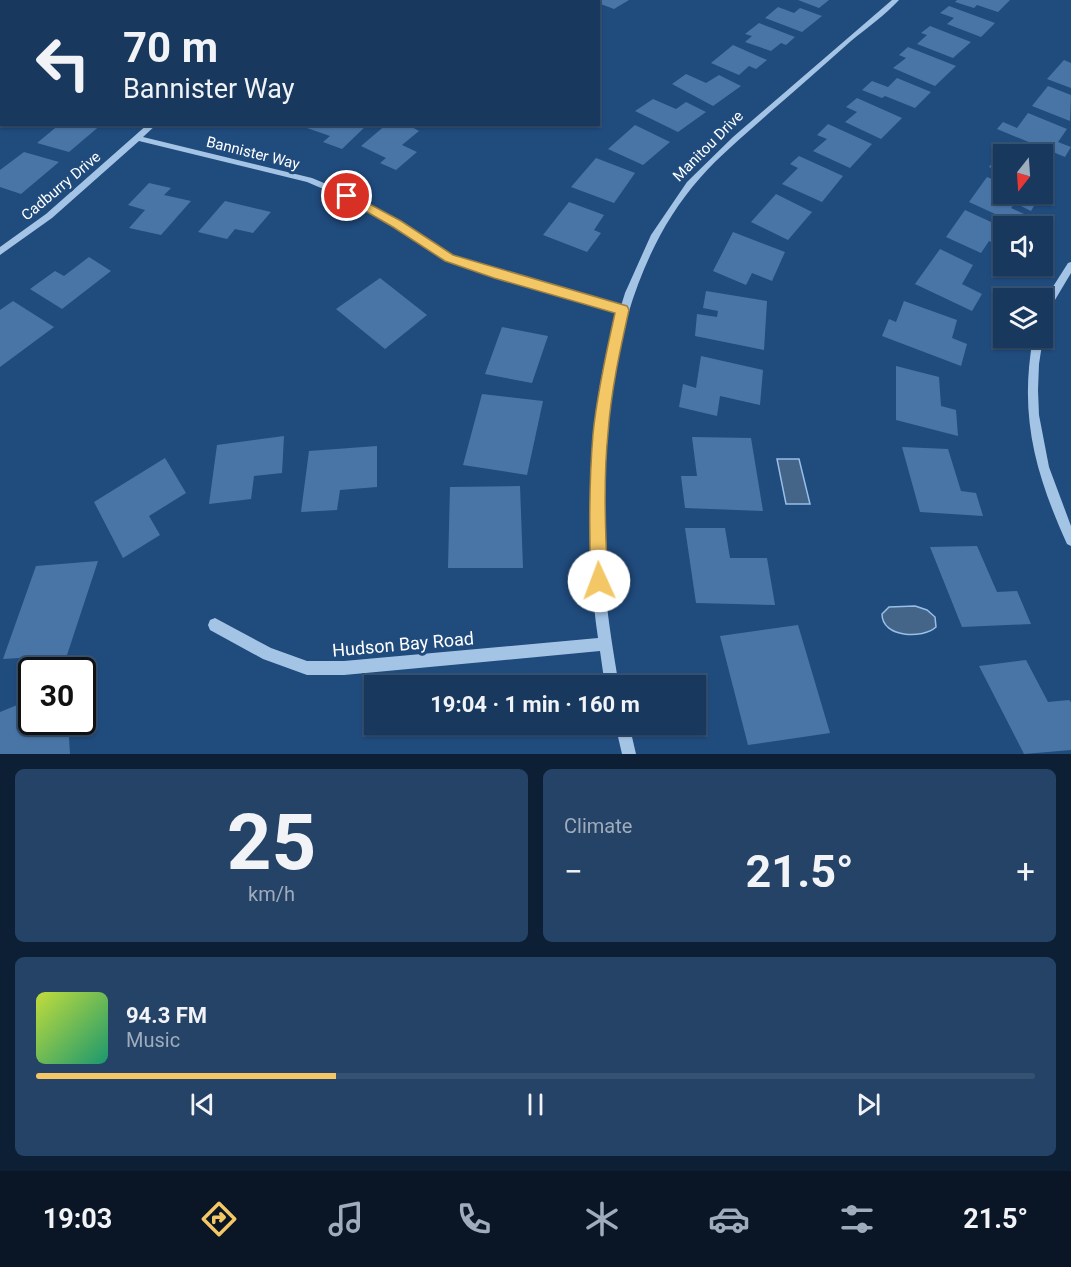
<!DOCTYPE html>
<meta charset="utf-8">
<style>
:root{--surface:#18385e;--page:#254367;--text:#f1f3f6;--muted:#9facbc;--line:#365273;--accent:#f3c765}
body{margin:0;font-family:Roboto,sans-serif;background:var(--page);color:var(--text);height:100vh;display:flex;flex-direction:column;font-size:22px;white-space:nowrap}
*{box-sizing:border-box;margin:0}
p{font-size:20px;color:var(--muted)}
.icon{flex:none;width:33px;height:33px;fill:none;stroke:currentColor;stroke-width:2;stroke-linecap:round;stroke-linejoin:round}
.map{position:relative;height:754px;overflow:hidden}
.drawer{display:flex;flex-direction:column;gap:15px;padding:15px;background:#0d1f34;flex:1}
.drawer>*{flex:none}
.banner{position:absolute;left:0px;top:0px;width:600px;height:126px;box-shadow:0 2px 4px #0004,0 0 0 2px var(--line);background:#18385e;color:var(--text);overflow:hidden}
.needle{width:39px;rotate:197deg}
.fabs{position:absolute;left:993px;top:144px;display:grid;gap:12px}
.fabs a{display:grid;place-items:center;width:60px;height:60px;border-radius:0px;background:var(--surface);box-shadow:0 2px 4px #0004,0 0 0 2px var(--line);font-size:30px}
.speed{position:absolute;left:18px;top:657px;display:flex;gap:12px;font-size:30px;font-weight:700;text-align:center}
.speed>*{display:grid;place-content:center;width:78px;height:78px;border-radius:50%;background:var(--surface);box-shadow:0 2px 4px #0004,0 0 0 2px var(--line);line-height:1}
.speed .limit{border:3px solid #111;border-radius:9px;background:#fff;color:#111}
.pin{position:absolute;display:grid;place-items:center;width:51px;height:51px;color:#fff;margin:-26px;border:3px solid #fff;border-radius:50%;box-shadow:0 2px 6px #0007}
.me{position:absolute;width:66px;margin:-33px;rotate:358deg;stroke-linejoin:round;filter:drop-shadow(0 0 4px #0008)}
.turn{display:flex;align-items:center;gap:21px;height:126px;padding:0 24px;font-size:27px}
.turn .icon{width:78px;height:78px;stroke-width:2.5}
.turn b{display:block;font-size:42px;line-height:51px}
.big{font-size:45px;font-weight:700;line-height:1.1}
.drawer .card{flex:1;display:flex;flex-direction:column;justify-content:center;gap:9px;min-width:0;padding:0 21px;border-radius:9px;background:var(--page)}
.drawer .dial{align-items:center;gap:0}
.dial b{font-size:78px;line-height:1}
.song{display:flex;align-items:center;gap:18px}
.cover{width:72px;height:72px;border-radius:9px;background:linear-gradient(135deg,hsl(70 70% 55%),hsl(160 70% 35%))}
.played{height:6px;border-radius:3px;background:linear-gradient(90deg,var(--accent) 30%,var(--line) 30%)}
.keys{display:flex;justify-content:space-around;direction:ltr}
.heat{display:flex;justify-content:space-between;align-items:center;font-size:33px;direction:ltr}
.drawer .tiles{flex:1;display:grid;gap:15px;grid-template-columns:1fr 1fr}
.card:last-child{grid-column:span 2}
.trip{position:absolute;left:364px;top:675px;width:342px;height:60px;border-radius:0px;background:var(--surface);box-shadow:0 2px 4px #0004,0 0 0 2px var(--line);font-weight:700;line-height:60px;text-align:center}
.tab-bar{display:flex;height:96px;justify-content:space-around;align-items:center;background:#0a1626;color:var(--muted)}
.tab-bar .icon{width:42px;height:42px}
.tab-bar .on{color:var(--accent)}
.tab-bar b{font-size:27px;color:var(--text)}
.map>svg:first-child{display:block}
</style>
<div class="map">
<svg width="1071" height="754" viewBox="0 0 1071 754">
<rect width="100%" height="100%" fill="#204b7d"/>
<g fill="#446488" stroke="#97bfe8" stroke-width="1.5">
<path d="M777,459H799L810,504H786Z"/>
<path d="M915,606L927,610L935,617L936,627C923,639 882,638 882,614L889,607Z"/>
</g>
<g fill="#4975a6">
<path d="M598,0H629L614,9L598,3Z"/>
<path d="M798,0H829L819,8Z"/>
<path d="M957,0H1010L998,12L977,5L974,8L955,2Z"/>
<path d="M949,6L995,23L981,37L947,24L954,18L940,13Z"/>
<path d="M778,7L794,13L800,8L822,16L802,32L765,18Z"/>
<path d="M759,23L795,37L786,45L781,43L771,51L745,42L752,36L745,34Z"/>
<path d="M930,26L971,42L953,58L917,44L927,35L921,33Z"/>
<path d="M733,45L767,60L756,69L749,66L739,75L711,63Z"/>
<path d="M908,47L956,66L935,86L893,68L906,58L899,55Z"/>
<path d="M1064,60L1071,63V88L1047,79Z"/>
<path d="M686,74L706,83L719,75L741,86L713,106L672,84Z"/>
<path d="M897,78L931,92L915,108L885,96L882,98L862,90L872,81L888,87Z"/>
<path d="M1048,86L1071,95L1070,121L1032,106Z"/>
<path d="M857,98L902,118L881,139L845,122L857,112L846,107Z"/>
<path d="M653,99L676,109L686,102L706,112L678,132L635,111Z"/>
<path d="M1028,113L1067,129L1058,142L1071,147L1065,157L997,129L1003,122L1017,128Z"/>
<path d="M60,124H102L69,152L37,143Z"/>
<path d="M311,124H368L342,149L323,142L330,136L307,128Z"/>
<path d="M387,124H406L419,131L402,145L417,152L396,170L380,163L386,158L361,146Z"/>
<path d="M828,124L872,144L850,168L813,151L827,139L817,135Z"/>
<path d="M635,125L670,142L643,165L608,149Z"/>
<path d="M1007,143L1034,154H1004V174L989,167Z"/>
<path d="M24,152L59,162L21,194L0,187V170Z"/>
<path d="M799,156L843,176L822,202L782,184L798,168L790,164Z"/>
<path d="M596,158L635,173L614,203L571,187Z"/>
<path d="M987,177L1004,184V194H1025L1038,199L1031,211L1015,203L1011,208L1026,215L1019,225L969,202Z"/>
<path d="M149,183L171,188L164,195L191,201L161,235L129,228L145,210L128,205Z"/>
<path d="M776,194L812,212L788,240L751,222Z"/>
<path d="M225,201L271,212L253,233L235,229L227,239L198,232Z"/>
<path d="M569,202L604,215L594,230L601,233L587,252L543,235Z"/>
<path d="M965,210L1004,228V248L989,241L981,253L946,237Z"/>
<path d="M733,232L785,252L772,281L752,273L746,285L713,271Z"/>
<path d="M940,249L973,265L962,284L982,294L972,311L915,284Z"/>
<path d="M89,257L111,271L62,309L30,289L55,271L64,276Z"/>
<path d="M380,278L427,315L385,349L336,309Z"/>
<path d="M706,291L767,301L764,350L695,336L697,314L717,317L718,311L703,308Z"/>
<path d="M13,301L54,327L0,367V310Z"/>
<path d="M904,301L957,320L952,338L967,344L961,366L882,336L889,319L896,322Z"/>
<path d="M502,327L548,336L532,383L485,374Z"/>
<path d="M701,356L763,370L760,405L720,396L717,416L679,407L683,384L696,388Z"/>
<path d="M896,366L939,377L941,406L956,410L958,436L896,420Z"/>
<path d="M482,394L543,401L527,475L463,465Z"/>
<path d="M284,436L282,473L254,476L251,499L209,504L217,445Z"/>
<path d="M692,437L751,438L763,511L685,508L681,476H697Z"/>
<path d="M377,446V487L340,490L337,510L301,512L309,451Z"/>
<path d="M902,447L948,449L961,491L976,493L983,516L920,512Z"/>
<path d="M165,458L186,493L149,516L160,535L123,558L94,502Z"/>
<path d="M520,486L523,568H448L450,487Z"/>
<path d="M685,528H725L730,558H767L775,605L696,603Z"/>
<path d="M977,546L997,592L1017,591L1031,624L962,627L930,547Z"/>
<path d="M98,561L67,655L3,659L36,566Z"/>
<path d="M798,625L830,733L748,745L720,636Z"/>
<path d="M1026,660L1048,702L1069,700L1071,702V750L1024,754L979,666Z"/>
<path d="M32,699V722H68L70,754H0V712Z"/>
</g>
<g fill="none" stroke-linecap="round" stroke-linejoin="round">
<g fill="#a4c4e6" fill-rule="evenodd">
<path d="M27,0H34L26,2Z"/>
<path d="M287,0L299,2H288Z"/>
<path d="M516,0H523L514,2Z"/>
<path d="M892,0H899C885,15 867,28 851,41C824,65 797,89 769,113C746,134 721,154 700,178C613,276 598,434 603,560C605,602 612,644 619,686H605L600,651L344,675H307L263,659L210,630L208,625L210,620L215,618L271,648L307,661H344L598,638C585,548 587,446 606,357C610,342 615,328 619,313L494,278L446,260L356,203L307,182L139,141L52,218L0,255V247L46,214L148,124H157L143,137L312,178L362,199L452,256L496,271L621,306L625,293L651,235L687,182L733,137Z"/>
<path d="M2,17V22H0V18Z"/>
<path d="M1071,262V273L1049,310L1045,321L1042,322V304L1068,263Z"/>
<path d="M1042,337L1043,338L1039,364L1038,390L1039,415L1049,467L1071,526V546L1067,544C1035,473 1019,416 1033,338Z"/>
<path d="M615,724H629L636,754H622Z"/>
</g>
</g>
<path fill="#f3c765" stroke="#9e8142" stroke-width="1.5" d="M347,192L401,221L453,255L627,306L629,310C620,350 611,391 608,433C603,482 605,532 608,581L605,586L599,589L594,586L591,581C589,532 589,483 593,434C597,394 606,353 615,313L494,278L445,261L393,227L343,198L342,196Z"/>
<g text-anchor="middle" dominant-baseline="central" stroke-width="6" stroke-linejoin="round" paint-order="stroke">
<g font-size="15" fill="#fff" stroke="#204b7d">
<text transform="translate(708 146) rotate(-45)">Manitou Drive</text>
<text transform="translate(253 153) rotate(14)">Bannister Way</text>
<text transform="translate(61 186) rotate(-40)">Cadburry Drive</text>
</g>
<g font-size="18" fill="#fff" stroke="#204b7d">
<text transform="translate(403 644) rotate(-5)">Hudson Bay Road</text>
</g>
</g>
</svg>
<div class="fabs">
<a><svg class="needle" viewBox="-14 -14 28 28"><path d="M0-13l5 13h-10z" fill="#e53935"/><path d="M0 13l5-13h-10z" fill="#9facbc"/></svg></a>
<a><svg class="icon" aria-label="sound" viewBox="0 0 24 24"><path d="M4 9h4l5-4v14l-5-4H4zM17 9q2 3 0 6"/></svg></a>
<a><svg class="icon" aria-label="layers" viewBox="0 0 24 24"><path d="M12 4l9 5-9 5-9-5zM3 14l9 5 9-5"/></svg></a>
</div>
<div class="speed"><div class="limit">30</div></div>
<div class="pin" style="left:347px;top:196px;background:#d93025"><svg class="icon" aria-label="arrive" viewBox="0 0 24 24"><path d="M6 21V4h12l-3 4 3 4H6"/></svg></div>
<svg class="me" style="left:599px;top:581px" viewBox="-20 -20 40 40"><circle r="19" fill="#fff"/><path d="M0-13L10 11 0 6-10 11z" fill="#f3c765"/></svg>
<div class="trip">19:04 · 1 min · 160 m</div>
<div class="banner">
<div class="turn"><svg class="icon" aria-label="left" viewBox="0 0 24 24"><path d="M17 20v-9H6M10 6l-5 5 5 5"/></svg><div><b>70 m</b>Bannister Way</div></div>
</div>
</div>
<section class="drawer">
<div class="tiles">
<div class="card dial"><b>25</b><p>km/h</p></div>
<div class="card"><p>Climate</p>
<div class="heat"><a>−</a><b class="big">21.5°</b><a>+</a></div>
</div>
<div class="card">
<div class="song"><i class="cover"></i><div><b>94.3 FM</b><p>Music</p></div></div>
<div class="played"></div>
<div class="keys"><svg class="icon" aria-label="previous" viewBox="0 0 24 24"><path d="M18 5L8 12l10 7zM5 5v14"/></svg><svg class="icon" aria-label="pause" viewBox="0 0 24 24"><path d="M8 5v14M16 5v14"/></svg><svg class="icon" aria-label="next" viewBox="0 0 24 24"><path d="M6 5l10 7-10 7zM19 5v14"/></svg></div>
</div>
</div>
</section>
<nav class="tab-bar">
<b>19:03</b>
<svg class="icon on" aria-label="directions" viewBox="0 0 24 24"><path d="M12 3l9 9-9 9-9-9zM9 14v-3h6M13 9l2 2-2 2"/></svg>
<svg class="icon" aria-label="music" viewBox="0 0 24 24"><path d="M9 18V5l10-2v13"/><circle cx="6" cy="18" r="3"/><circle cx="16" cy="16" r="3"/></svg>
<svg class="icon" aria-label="phone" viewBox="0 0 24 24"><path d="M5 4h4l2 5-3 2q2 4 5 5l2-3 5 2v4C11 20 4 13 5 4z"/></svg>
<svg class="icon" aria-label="climate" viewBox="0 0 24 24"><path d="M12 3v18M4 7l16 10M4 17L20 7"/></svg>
<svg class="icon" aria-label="car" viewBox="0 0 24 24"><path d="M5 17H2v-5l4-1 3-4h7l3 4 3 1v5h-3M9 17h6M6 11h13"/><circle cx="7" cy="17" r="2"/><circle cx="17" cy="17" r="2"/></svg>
<svg class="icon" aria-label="filters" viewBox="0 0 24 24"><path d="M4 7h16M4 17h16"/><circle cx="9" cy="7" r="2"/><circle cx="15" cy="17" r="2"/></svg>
<b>21.5°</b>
</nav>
